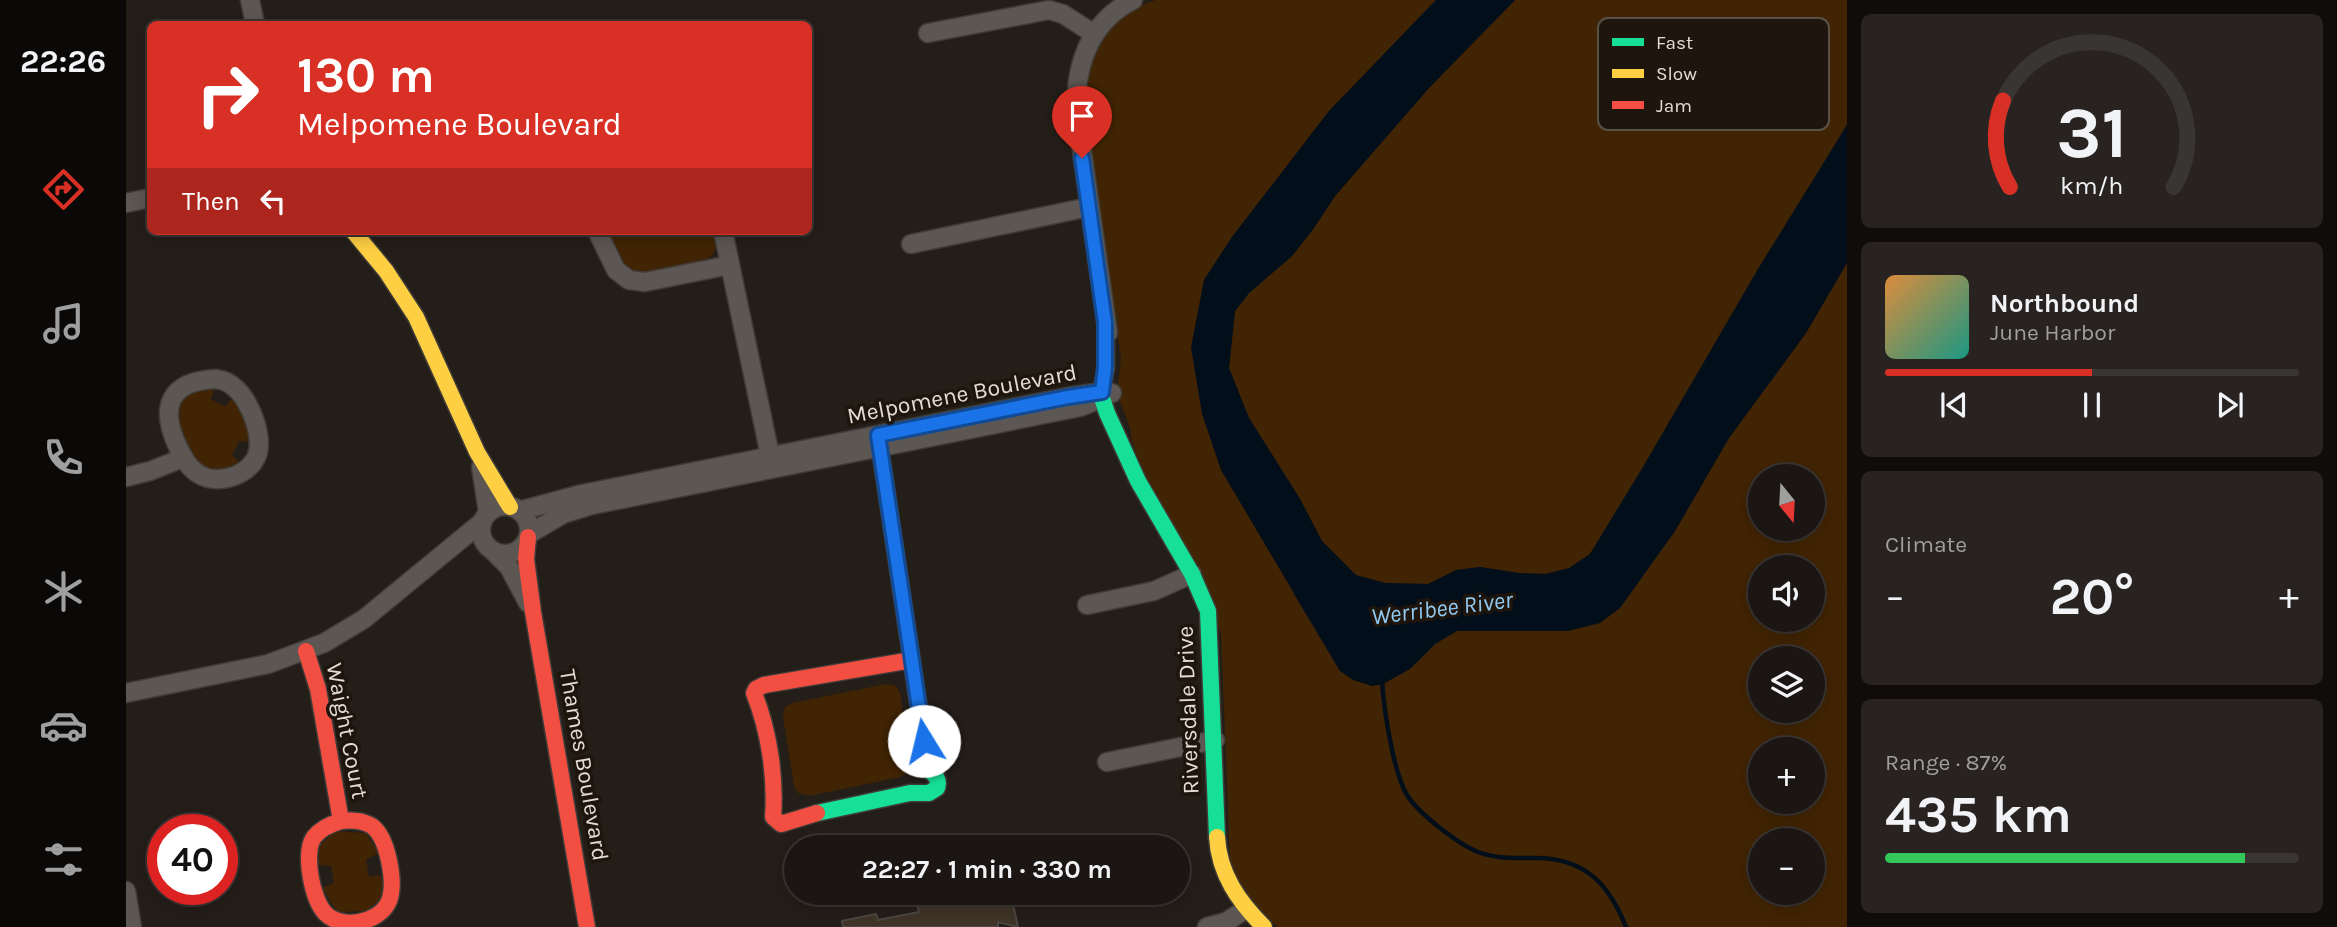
<!DOCTYPE html>
<meta charset="utf-8">
<style>
:root{--surface:#1b1613;--page:#282321;--text:#f1f3f6;--muted:#a09fa0;--line:#393533;--accent:#d93025}
body{margin:0;font-family:Karla,sans-serif;background:var(--page);color:var(--text);height:100vh;display:flex;flex-direction:column;font-size:26px;white-space:nowrap}
*{box-sizing:border-box;margin:0}
p{font-size:23px;color:var(--muted)}
.icon{flex:none;width:38px;height:38px;fill:none;stroke:currentColor;stroke-width:2;stroke-linecap:round;stroke-linejoin:round}
.map{position:relative;flex:1;overflow:hidden}
.sheet{display:flex;flex-direction:column;gap:14px;padding:14px;background:#0f0c0a;width:490px}
.sheet>*{flex:none}
.top-card{position:absolute;left:21px;top:21px;width:665px;height:214px;border-radius:10px;box-shadow:0 4px 18px #0003,0 0 0 2px var(--line);background:#d93025;color:#fff;overflow:hidden}
.needle{width:46px;rotate:162deg}
.fabs{position:absolute;left:1622px;top:464px;display:grid;gap:14px}
.fabs a{display:grid;place-items:center;width:77px;height:77px;border-radius:50%;background:var(--surface);box-shadow:0 4px 18px #0003,0 0 0 2px var(--line);font-size:35px}
.speed{position:absolute;left:21px;top:814px;display:flex;gap:14px;font-size:35px;font-weight:700;text-align:center}
.speed>*{display:grid;place-content:center;width:91px;height:91px;border-radius:50%;background:var(--surface);box-shadow:0 4px 18px #0003,0 0 0 2px var(--line);line-height:1}
.speed .limit{border:10px solid #d22;background:#fff;color:#111}
.pin{position:absolute;display:grid;place-items:center;width:60px;height:60px;color:#fff;margin:-72px -30px;border-radius:50% 50% 50% 0;rotate:-45deg;box-shadow:0 0 7px #0007}
.pin .icon{rotate:45deg}
.me{position:absolute;width:77px;margin:-38px;rotate:351deg;stroke-linejoin:round;filter:drop-shadow(0 0 5px #0008)}
.turn{display:flex;align-items:center;gap:24px;height:147px;padding:0 35px;font-size:32px}
.turn .icon{width:91px;height:91px;stroke-width:2.5}
.turn b{display:block;font-size:49px;line-height:60px}
.then{display:flex;align-items:center;height:66px;padding:0 35px;background:#0003;gap:14px;font-size:26px}
.big{font-size:52px;font-weight:700;line-height:1.1}
.sheet .card{flex:1;display:flex;flex-direction:column;justify-content:center;gap:10px;min-width:0;padding:0 24px;border-radius:10px;background:var(--page)}
.sheet .dial{align-items:center;gap:0}
.dial svg{height:182px;overflow:visible;fill:none;stroke:var(--line);stroke-width:7;stroke-linecap:round;text-anchor:middle}
.dial text{fill:var(--text);stroke:none}
.song{display:flex;align-items:center;gap:21px}
.cover{width:84px;height:84px;border-radius:10px;background:linear-gradient(135deg,hsl(30 70% 55%),hsl(170 70% 35%))}
.played{height:7px;border-radius:4px;background:linear-gradient(90deg,var(--accent) 50%,var(--line) 50%)}
.keys{display:flex;justify-content:space-around;direction:ltr}
.heat{display:flex;justify-content:space-between;align-items:center;font-size:38px;direction:ltr}
.charge{height:10px;border-radius:5px;background:linear-gradient(90deg,#34c759 87%,var(--line) 0)}
.trip{position:absolute;left:658px;top:835px;width:406px;height:70px;border-radius:35px;background:var(--surface);box-shadow:0 4px 18px #0003,0 0 0 2px var(--line);font-weight:700;line-height:70px;text-align:center}
main{display:flex;flex:1;min-height:0}
.tabs{display:flex;flex-direction:column;width:126px;justify-content:space-around;align-items:center;background:#0b0908;color:var(--muted)}
.tabs .icon{width:49px;height:49px}
.tabs .on{color:var(--accent)}
.tabs b{font-size:32px;color:var(--text)}
.map>svg:first-child{display:block}
</style>
<main>
<nav class="tabs">
<b>22:26</b>
<svg class="icon on" aria-label="directions" viewBox="0 0 24 24"><path d="M12 3l9 9-9 9-9-9zM9 14v-3h6M13 9l2 2-2 2"/></svg>
<svg class="icon" aria-label="music" viewBox="0 0 24 24"><path d="M9 18V5l10-2v13"/><circle cx="6" cy="18" r="3"/><circle cx="16" cy="16" r="3"/></svg>
<svg class="icon" aria-label="phone" viewBox="0 0 24 24"><path d="M5 4h4l2 5-3 2q2 4 5 5l2-3 5 2v4C11 20 4 13 5 4z"/></svg>
<svg class="icon" aria-label="climate" viewBox="0 0 24 24"><path d="M12 3v18M4 7l16 10M4 17L20 7"/></svg>
<svg class="icon" aria-label="car" viewBox="0 0 24 24"><path d="M5 17H2v-5l4-1 3-4h7l3 4 3 1v5h-3M9 17h6M6 11h13"/><circle cx="7" cy="17" r="2"/><circle cx="17" cy="17" r="2"/></svg>
<svg class="icon" aria-label="filters" viewBox="0 0 24 24"><path d="M4 7h16M4 17h16"/><circle cx="9" cy="7" r="2"/><circle cx="15" cy="17" r="2"/></svg>
</nav>
<div class="map">
<svg width="1721" height="927" viewBox="0 0 1721 927">
<rect width="100%" height="100%" fill="#241e19"/>
<g fill="#412403" fill-rule="evenodd">
<path d="M1030,0H1310L1203,111L1106,237L1078,280L1168,595L1214,671L1284,669L1309,644L1331,631L1361,630L1494,608L1549,531L1603,438L1680,333L1721,263V927H1151L1121,896L1104,863L1095,633L1017,472L1006,441L1004,428L991,393L995,359L958,109C961,56 975,18 1030,0ZM1634,476H1687V528H1634ZM1634,567H1687V620H1634ZM1634,658H1687V710H1634ZM1634,749H1687V802H1634ZM1634,840H1687V892H1634Z"/>
<path d="M1389,0H1721V125L1632,269L1517,467L1464,554L1443,568L1420,574L1393,573L1354,567L1330,570L1302,584L1259,583L1229,575L1196,541L1174,499L1123,418L1103,368L1109,311L1123,293L1166,256L1188,228L1209,196L1303,88Z"/>
<path d="M481,231H590C591,241 592,250 584,257C574,267 529,271 514,274C493,268 489,249 481,231Z"/>
<path d="M83,388L88,390L85,399L99,407L104,400L109,401L122,428L124,436L123,442L113,441L106,455L114,463C70,493 38,418 58,398C64,391 75,390 83,388Z"/>
<path d="M760,684L770,686L774,693L785,764L781,773L774,777L683,796L672,793L668,786L657,717L659,707L666,703Z"/>
<path d="M209,831L240,833L253,853L240,859L243,877L251,875L257,878L256,898L240,911L211,912L196,888L208,883L205,866L192,865L194,845Z"/>
</g>
<path fill="#030e1b" d="M1310,0H1389L1303,88L1209,196L1188,228L1166,256L1123,293L1109,311L1103,368L1123,418L1174,499L1196,541L1230,575L1259,583L1302,584L1330,570L1354,567L1393,573L1420,574L1443,568L1464,554L1517,467L1632,269L1721,125V263L1680,333L1603,438L1549,531L1494,608L1474,623L1442,631H1331L1309,644L1284,669L1257,684L1246,686L1227,680L1214,671L1095,470L1076,414L1065,347L1078,280L1106,237L1203,111Z"/>
<g fill="none" stroke-linecap="round" stroke-linejoin="round">
<path stroke="#030e1b" stroke-width="4.5" d="M1256,681C1258,709 1267,772 1281,795C1292,813 1332,844 1352,852C1370,859 1391,858 1410,858C1459,858 1483,884 1500,927"/>
</g>
<path fill="#3f3427" stroke="#4c4742" stroke-width="2" d="M845,892L887,904L892,927L872,922V927H717L716,921L750,914L752,920L793,912L791,904L819,899V900L844,895Z"/>
<g fill="none" stroke-linecap="round" stroke-linejoin="round">
<g stroke="#3f3b37" stroke-width="21">
<g id="street">
<path d="M124,0L129,24"/>
<path d="M802,33L923,10L937,14L968,34"/>
<path d="M0,203L24,198"/>
<path d="M471,231L490,270L503,280L519,282L604,265"/>
<path d="M597,231L646,465"/>
<path d="M785,244L963,207"/>
<path d="M982,333L950,109C950,64 964,22 1007,0"/>
<path d="M90,379C97,380 103,382 109,388C125,401 141,443 128,461C117,478 88,485 71,473C62,467 57,457 52,447C33,407 43,381 90,379Z"/>
<path d="M355,467L362,512"/>
<path d="M0,477L24,471L57,458"/>
<circle cx="379" cy="530" r="24"/>
<path d="M393,511L456,494L942,397L976,392L986,393"/>
<path d="M403,534L437,514L466,505L954,407L977,398"/>
<path d="M368,552L383,567L402,603"/>
<path d="M961,605L1028,591L1066,574"/>
<path d="M0,693L142,664L198,643L238,619L356,522"/>
<path d="M981,762L1089,740"/>
<path d="M0,891L6,927"/>
<path d="M1081,927L1100,922L1120,909"/>
</g>
</g>
<g stroke="#3f3b37" stroke-width="19">
<g id="fast">
<path d="M980,322V367L975,395L981,413L1012,481L1066,574L1082,611L1091,837"/>
<path d="M691,813L784,793H803L811,788C814,779 809,775 802,769L752,435"/>
</g>
</g>
<g stroke="#3f3b37" stroke-width="19">
<g id="slow">
<path d="M227,231L260,271L290,317L351,452L384,507"/>
<path d="M1091,837C1093,874 1113,902 1138,927"/>
</g>
</g>
<g stroke="#3f3b37" stroke-width="19">
<g id="jam">
<path d="M402,537L400,559L407,612L461,927"/>
<path d="M180,651L192,689L215,821C205,824 195,828 188,837C177,853 186,899 199,913C207,922 221,924 233,922C245,920 258,913 263,901C270,883 262,838 246,826C236,820 226,820 215,821"/>
<path d="M691,813L655,824L647,817C650,777 643,731 628,693L630,689L638,685L786,660"/>
</g>
</g>
<use href="#street" stroke="#5c5753" stroke-width="18"/>
<use href="#fast" stroke="#16e098" stroke-width="16"/>
<use href="#slow" stroke="#ffcf43" stroke-width="16"/>
<use href="#jam" stroke="#f24e42" stroke-width="16"/>
</g>
<g fill="none" stroke-linecap="round" stroke-linejoin="round">
<g stroke="#114b97" stroke-width="18">
<path id="route" d="M798,741L752,435L942,397L976,392L979,367V323L956,158"/>
</g>
<use href="#route" stroke="#1a73e8" stroke-width="12"/>
</g>
<g text-anchor="middle" dominant-baseline="central" stroke-width="7" stroke-linejoin="round" paint-order="stroke">
<g font-size="23" fill="#e4ddd7" stroke="#1e150c">
<text transform="translate(836 394) rotate(-11)">Melpomene Boulevard</text>
<text transform="translate(1062 710) rotate(-92)">Riversdale Drive</text>
<text transform="translate(221 731) rotate(79)">Waight Court</text>
<text transform="translate(458 765) rotate(80)">Thames Boulevard</text>
</g>
<g font-size="24" font-style="italic" fill="#90caf3" stroke="#1e150c">
<text transform="translate(1316 608) rotate(-7)">Werribee River</text>
</g>
</g>
<rect x="1472" y="18" width="231" height="112" rx="10" fill="#1e150c" stroke="#595149" stroke-width="2"/>
<rect x="1486" y="38" width="32" height="8" fill="#16e098"/>
<rect x="1486" y="69" width="32" height="9" fill="#ffcf43"/>
<rect x="1486" y="101" width="32" height="8" fill="#f24e42"/>
<g font-size="19" fill="#e4ddd7">
<text x="1530" y="49">Fast</text>
<text x="1530" y="80">Slow</text>
<text x="1530" y="112">Jam</text>
</g>
</svg>
<div class="fabs">
<a><svg class="needle" viewBox="-14 -14 28 28"><path d="M0-13l5 13h-10z" fill="#e53935"/><path d="M0 13l5-13h-10z" fill="#a09fa0"/></svg></a>
<a><svg class="icon" aria-label="sound" viewBox="0 0 24 24"><path d="M4 9h4l5-4v14l-5-4H4zM17 9q2 3 0 6"/></svg></a>
<a><svg class="icon" aria-label="layers" viewBox="0 0 24 24"><path d="M12 4l9 5-9 5-9-5zM3 14l9 5 9-5"/></svg></a>
<a>+</a>
<a>−</a>
</div>
<div class="speed"><div class="limit">40</div></div>
<div class="pin" style="left:956px;top:158px;background:#d93025"><svg class="icon" aria-label="arrive" viewBox="0 0 24 24"><path d="M6 21V4h12l-3 4 3 4H6"/></svg></div>
<svg class="me" style="left:798px;top:741px" viewBox="-20 -20 40 40"><circle r="19" fill="#fff"/><path d="M0-13L10 11 0 6-10 11z" fill="#1a73e8"/></svg>
<div class="trip">22:27 · 1 min · 330 m</div>
<div class="top-card">
<div class="turn"><svg class="icon" aria-label="right" viewBox="0 0 24 24"><path d="M7 20v-9h11M14 6l5 5-5 5"/></svg><div><b>130 m</b>Melpomene Boulevard</div></div>
<div class="then">Then<svg class="icon" aria-label="left" viewBox="0 0 24 24"><path d="M17 20v-9H6M10 6l-5 5 5 5"/></svg></div>
</div>
</div>
<section class="sheet">
<div class="card dial"><svg viewBox="0 0 100 80">
<path d="M14 69A42 42 0 1 1 86 69"/>
<path d="M14 69A42 42 0 0 1 11 31" stroke="#d93025"/>
<text x="50" y="56" font-size="32" font-weight="700">31</text>
<text x="50" y="72" font-size="11">km/h</text>
</svg></div>
<div class="card">
<div class="song"><i class="cover"></i><div><b>Northbound</b><p>June Harbor</p></div></div>
<div class="played"></div>
<div class="keys"><svg class="icon" aria-label="previous" viewBox="0 0 24 24"><path d="M18 5L8 12l10 7zM5 5v14"/></svg><svg class="icon" aria-label="pause" viewBox="0 0 24 24"><path d="M8 5v14M16 5v14"/></svg><svg class="icon" aria-label="next" viewBox="0 0 24 24"><path d="M6 5l10 7-10 7zM19 5v14"/></svg></div>
</div>
<div class="card"><p>Climate</p>
<div class="heat"><a>−</a><b class="big">20°</b><a>+</a></div>
</div>
<div class="card"><p>Range · 87%</p><b class="big">435 km</b><div class="charge"></div></div>
</section>
</main>
